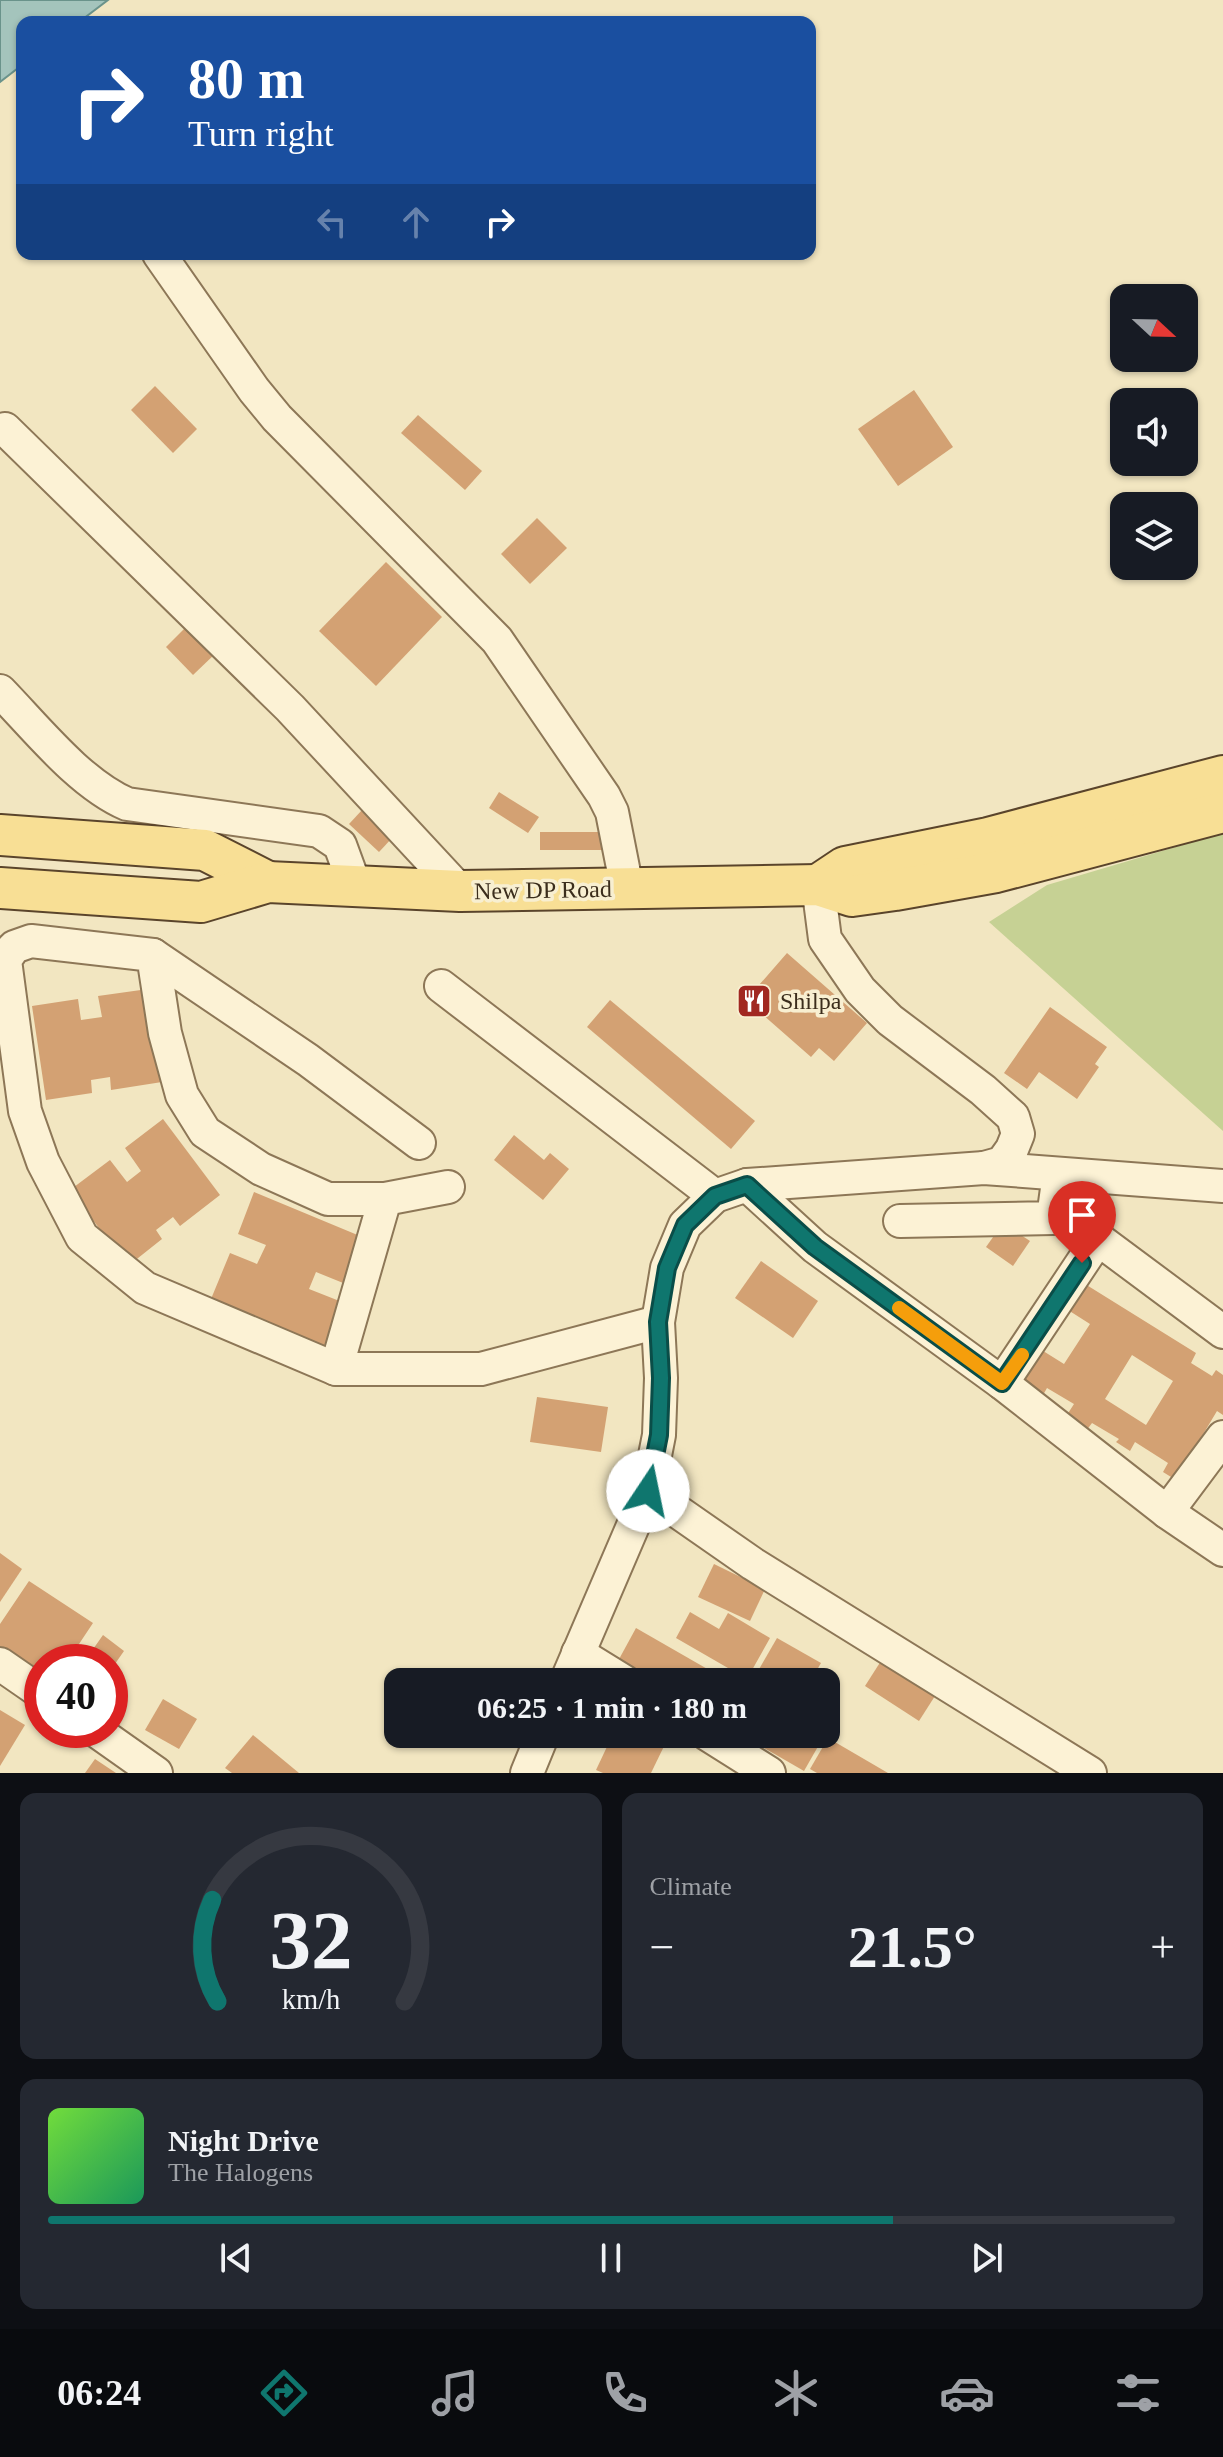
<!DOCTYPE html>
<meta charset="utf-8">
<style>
:root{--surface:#171b24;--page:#242831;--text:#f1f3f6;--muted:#9ea1a6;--line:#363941;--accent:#0f766e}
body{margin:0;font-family:"Times New Roman",serif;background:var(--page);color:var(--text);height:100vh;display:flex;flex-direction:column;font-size:30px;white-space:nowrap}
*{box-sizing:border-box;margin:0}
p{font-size:26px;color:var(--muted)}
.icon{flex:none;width:44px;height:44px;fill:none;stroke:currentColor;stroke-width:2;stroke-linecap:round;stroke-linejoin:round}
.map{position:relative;height:1773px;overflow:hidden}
.details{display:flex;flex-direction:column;gap:20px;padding:20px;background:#0d0f14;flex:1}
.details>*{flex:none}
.guide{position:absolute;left:16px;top:16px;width:800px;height:244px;border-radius:16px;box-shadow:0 2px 6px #0004;background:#1a4fa0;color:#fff;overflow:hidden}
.needle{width:52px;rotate:112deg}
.tools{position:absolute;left:1110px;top:284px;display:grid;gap:16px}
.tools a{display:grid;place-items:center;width:88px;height:88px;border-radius:16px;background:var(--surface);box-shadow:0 2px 6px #0004;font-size:40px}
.speed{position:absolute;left:24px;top:1644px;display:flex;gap:16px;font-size:40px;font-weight:700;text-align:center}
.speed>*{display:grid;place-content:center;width:104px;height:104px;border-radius:50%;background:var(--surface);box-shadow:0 2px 6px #0004;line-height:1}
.speed .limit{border:12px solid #d22;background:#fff;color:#111}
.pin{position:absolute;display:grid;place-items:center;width:68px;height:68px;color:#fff;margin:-82px -34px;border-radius:50% 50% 50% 0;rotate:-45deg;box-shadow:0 0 8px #0007}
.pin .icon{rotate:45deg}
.me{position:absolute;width:88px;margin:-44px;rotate:11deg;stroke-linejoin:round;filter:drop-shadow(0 0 6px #0008)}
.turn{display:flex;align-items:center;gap:28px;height:168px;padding:0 40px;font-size:36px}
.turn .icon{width:104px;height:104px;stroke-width:2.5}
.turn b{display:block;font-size:56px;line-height:68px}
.lanes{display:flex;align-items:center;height:76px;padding:0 40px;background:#0003;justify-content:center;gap:40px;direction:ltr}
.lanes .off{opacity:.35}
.big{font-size:60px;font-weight:700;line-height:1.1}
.details .card{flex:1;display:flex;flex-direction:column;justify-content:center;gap:12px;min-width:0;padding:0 28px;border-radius:16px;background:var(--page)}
.details .dial{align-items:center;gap:0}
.dial svg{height:208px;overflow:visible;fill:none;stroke:var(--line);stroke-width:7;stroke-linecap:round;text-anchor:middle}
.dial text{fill:var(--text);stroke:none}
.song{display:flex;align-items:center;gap:24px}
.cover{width:96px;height:96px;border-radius:12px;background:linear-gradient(135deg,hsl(100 70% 55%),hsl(150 70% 35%))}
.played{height:8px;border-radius:4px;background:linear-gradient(90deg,var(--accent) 75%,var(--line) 75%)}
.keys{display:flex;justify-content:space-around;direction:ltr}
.heat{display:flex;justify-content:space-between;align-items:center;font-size:44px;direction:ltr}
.details .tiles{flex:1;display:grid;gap:20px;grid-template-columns:1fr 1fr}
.card:last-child{grid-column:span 2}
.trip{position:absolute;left:384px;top:1668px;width:456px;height:80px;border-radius:16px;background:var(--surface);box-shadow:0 2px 6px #0004;font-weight:700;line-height:80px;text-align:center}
.tabs{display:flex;height:128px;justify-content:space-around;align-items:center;background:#090b0e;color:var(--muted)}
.tabs .icon{width:56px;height:56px}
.tabs .active{color:var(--accent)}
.tabs b{font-size:36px;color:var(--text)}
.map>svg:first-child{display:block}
</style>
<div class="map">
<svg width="1223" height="1773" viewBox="0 0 1223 1773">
<rect width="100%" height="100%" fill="#f2e6c1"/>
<path fill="#c6d194" d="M1223,833V1131L989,922L1047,885Z"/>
<path fill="#a4c4bc" stroke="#6a938b" stroke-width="2" d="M0,0H108L79,22H22V65L0,82Z"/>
<g fill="#d3a173" fill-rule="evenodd">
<path d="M155,386L197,429L173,453L131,410Z"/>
<path d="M914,390L953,447L898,486L858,429Z"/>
<path d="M418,415L482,471L465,490L401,433Z"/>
<path d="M537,518L567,548L530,584L501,554Z"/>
<path d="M386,562L442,617L376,686L319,631Z"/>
<path d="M189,624L217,652L193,675L166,647Z"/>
<path d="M499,792L539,817L528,833L489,808Z"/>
<path d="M363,809L393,837L379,852L349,824Z"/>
<rect x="540" y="832" width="64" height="18"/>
<path d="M787,953L867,1023L834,1061L819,1048L811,1057L746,1000Z"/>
<path d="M148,989L162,1082L111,1090L110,1077L91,1080L92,1093L46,1100L32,1006L78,999L81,1020L102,1017L98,996Z"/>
<path d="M610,1000L755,1121L731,1149L587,1027Z"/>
<path d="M1050,1007L1107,1047L1095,1064L1099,1067L1077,1099L1039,1072L1027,1089L1004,1073Z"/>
<path d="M163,1119L220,1195L180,1226L173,1217L156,1230L162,1239L128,1266L70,1190L110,1160L127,1182L141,1171L125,1148Z"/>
<path d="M514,1135L544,1160L550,1153L569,1169L543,1200L494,1160Z"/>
<path d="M254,1192L372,1241L353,1287L316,1272L309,1289L342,1302L324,1346L211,1299L230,1253L257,1264L266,1245L238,1234Z"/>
<path d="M1003,1223L1030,1241L1013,1266L986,1247Z"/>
<path d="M761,1261L818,1301L793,1338L735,1298Z"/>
<path d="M1085,1284L1196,1353L1191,1363L1212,1376L1216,1370L1223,1375V1415L1217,1411L1193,1451L1197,1454L1184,1485L1163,1472L1168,1463L1135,1442L1130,1451L1116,1442L1119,1439L1092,1423L1086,1431L1065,1418L1074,1404L1047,1388L1039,1402L1016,1388L1040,1349L1064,1364L1090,1324L1068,1310ZM1132,1355L1173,1381L1146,1425L1105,1399Z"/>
<path d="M537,1397L608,1407L601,1452L530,1442Z"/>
<path d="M0,1553L22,1569L0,1602Z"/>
<path d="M714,1564L765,1589L750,1621L698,1597Z"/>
<path d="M29,1581L93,1623L67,1662H42V1674L0,1646V1624Z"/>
<path d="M690,1612L719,1629L728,1613L770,1638L747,1679L676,1638Z"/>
<path d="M636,1628L730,1682H656L618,1661Z"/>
<path d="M103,1635L124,1651L110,1671V1662H84Z"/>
<path d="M777,1638L821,1663L810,1682H761L754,1678Z"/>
<path d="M888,1650L942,1685L919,1721L865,1686Z"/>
<path d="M163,1699L197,1719L179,1749L145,1730Z"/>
<path d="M0,1710L25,1725L0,1766Z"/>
<path d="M613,1734H660L668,1738L651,1773H603L596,1770Z"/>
<path d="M740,1734H820L824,1736L804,1771Z"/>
<path d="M253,1735L299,1773H232L225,1768Z"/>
<path d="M828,1738L888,1773H817L810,1769Z"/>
<path d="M95,1759L116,1773H85Z"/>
</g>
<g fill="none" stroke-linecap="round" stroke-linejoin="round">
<g stroke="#8d7757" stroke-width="36">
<g id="minor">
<path d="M159,254L254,390L277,418L497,640L604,796L612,812L627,888"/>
<path d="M5,429L290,708L460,891"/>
<path d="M0,691C36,728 80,784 127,804L319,831L340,845L355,886"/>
<path d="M818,885L825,939L860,990L890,1020L983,1090L1013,1117L1018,1134L1012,1149L1002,1163L984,1168"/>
<path d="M153,955L308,1060L419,1143"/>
<path d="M441,986L715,1196"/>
<path d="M747,1185L815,1247L1002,1383L1167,1512L1223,1550"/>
<path d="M385,1199H328L261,1169L205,1132L182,1095L165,1033L153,955L31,941L14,947L5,960L25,1111L43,1162L82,1237L145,1288L336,1369H481L658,1322"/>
<path d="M900,1221L1053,1218L1059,1174"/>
<path d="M336,1369L385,1199L448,1187"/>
<path d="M1002,1383L1098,1239L1223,1332"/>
<path d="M648,1491L753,1564L1090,1773"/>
<path d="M1167,1512L1223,1437"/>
<path d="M578,1653L625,1682"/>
<path d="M0,1664L42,1693"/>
<path d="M566,1682L648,1491L659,1435L661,1378L658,1322L667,1268L685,1225L715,1196L747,1185L984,1168L1223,1186"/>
<path d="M95,1730L156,1773"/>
<path d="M707,1734L769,1773"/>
<path d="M527,1773L543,1734"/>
</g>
</g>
<g stroke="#5a442b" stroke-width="44">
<g id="major">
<path d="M0,835L205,850L268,882"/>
<path d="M818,885L845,867L988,838L1223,776"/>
<path d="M0,888L201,902L268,882L460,891L818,885L852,896L895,890L996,872L1223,812"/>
</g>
</g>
<use href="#minor" stroke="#fcf2d5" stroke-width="32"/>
<use href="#major" stroke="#f8df95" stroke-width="40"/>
</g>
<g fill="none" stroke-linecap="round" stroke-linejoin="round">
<g stroke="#0a4d48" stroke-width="20">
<path id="route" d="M648,1491L659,1435L661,1378L658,1322L667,1268L685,1225L715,1196L747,1185L815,1247L1002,1383L1082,1263"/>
</g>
<use href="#route" stroke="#0f766e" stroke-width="14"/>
<path stroke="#f59e0b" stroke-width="14" d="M899,1308L1002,1383L1022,1355"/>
</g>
<defs>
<g id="restaurant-square" transform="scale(1.8)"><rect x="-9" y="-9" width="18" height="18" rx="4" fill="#a12821" stroke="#f8efd1"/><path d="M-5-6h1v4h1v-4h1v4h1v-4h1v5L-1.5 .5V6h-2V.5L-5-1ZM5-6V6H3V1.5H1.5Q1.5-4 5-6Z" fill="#fff"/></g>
</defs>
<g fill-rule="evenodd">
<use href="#restaurant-square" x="754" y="1001"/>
</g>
<g text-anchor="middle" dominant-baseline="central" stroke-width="7" stroke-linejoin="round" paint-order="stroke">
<g font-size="24" fill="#3b2d1c" stroke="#f8efd1">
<text transform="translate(543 890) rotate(-1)">New DP Road</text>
</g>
<g font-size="24" fill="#3b2d1c" stroke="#f8efd1" text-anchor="start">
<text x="780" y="1001">Shilpa</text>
</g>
</g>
</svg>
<div class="tools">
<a><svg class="needle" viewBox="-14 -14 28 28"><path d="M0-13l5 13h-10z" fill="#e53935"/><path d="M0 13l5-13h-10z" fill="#9ea1a6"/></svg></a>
<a><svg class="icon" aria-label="sound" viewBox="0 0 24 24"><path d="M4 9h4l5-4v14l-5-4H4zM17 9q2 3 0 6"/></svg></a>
<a><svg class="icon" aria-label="layers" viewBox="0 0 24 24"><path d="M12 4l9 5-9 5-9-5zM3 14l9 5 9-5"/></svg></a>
</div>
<div class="speed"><div class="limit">40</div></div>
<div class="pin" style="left:1082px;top:1263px;background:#d93025"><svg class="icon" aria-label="arrive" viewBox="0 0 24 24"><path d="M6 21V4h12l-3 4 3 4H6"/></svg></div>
<svg class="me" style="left:648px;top:1491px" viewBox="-20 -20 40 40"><circle r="19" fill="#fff"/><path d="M0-13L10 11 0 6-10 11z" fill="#0f766e"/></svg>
<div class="trip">06:25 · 1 min · 180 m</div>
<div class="guide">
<div class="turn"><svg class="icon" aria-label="right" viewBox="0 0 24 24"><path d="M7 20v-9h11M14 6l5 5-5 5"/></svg><div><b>80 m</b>Turn right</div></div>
<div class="lanes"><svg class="icon off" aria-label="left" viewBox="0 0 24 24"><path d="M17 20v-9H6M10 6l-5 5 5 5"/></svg><svg class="icon off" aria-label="ahead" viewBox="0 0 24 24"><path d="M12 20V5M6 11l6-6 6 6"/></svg><svg class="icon" aria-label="right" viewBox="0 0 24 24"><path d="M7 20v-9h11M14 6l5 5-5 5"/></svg></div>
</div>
</div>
<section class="details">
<div class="tiles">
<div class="card dial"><svg viewBox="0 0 100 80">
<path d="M14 69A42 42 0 1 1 86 69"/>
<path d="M14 69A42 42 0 0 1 12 30" stroke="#0f766e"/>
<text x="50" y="56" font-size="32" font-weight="700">32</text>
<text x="50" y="72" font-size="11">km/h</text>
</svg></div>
<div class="card"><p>Climate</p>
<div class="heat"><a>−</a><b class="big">21.5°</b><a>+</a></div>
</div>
<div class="card">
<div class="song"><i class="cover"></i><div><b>Night Drive</b><p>The Halogens</p></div></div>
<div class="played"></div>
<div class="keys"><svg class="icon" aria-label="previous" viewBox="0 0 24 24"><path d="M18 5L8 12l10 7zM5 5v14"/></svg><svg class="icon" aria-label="pause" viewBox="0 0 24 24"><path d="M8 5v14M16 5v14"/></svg><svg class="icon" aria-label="next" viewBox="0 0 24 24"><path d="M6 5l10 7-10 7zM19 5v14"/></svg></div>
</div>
</div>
</section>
<nav class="tabs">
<b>06:24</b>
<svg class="icon active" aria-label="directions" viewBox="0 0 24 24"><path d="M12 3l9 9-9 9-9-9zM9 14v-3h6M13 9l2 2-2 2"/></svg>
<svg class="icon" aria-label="music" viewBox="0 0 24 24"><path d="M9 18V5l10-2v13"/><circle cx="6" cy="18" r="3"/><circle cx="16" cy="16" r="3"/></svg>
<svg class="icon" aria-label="phone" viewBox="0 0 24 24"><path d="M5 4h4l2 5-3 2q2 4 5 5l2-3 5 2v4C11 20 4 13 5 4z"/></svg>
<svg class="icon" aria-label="climate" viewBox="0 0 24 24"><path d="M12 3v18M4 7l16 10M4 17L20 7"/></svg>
<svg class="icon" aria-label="car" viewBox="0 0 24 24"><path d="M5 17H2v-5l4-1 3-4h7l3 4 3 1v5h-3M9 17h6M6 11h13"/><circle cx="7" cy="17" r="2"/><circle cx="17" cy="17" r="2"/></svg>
<svg class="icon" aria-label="filters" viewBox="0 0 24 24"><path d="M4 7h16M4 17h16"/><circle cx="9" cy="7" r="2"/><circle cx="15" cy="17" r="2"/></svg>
</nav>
